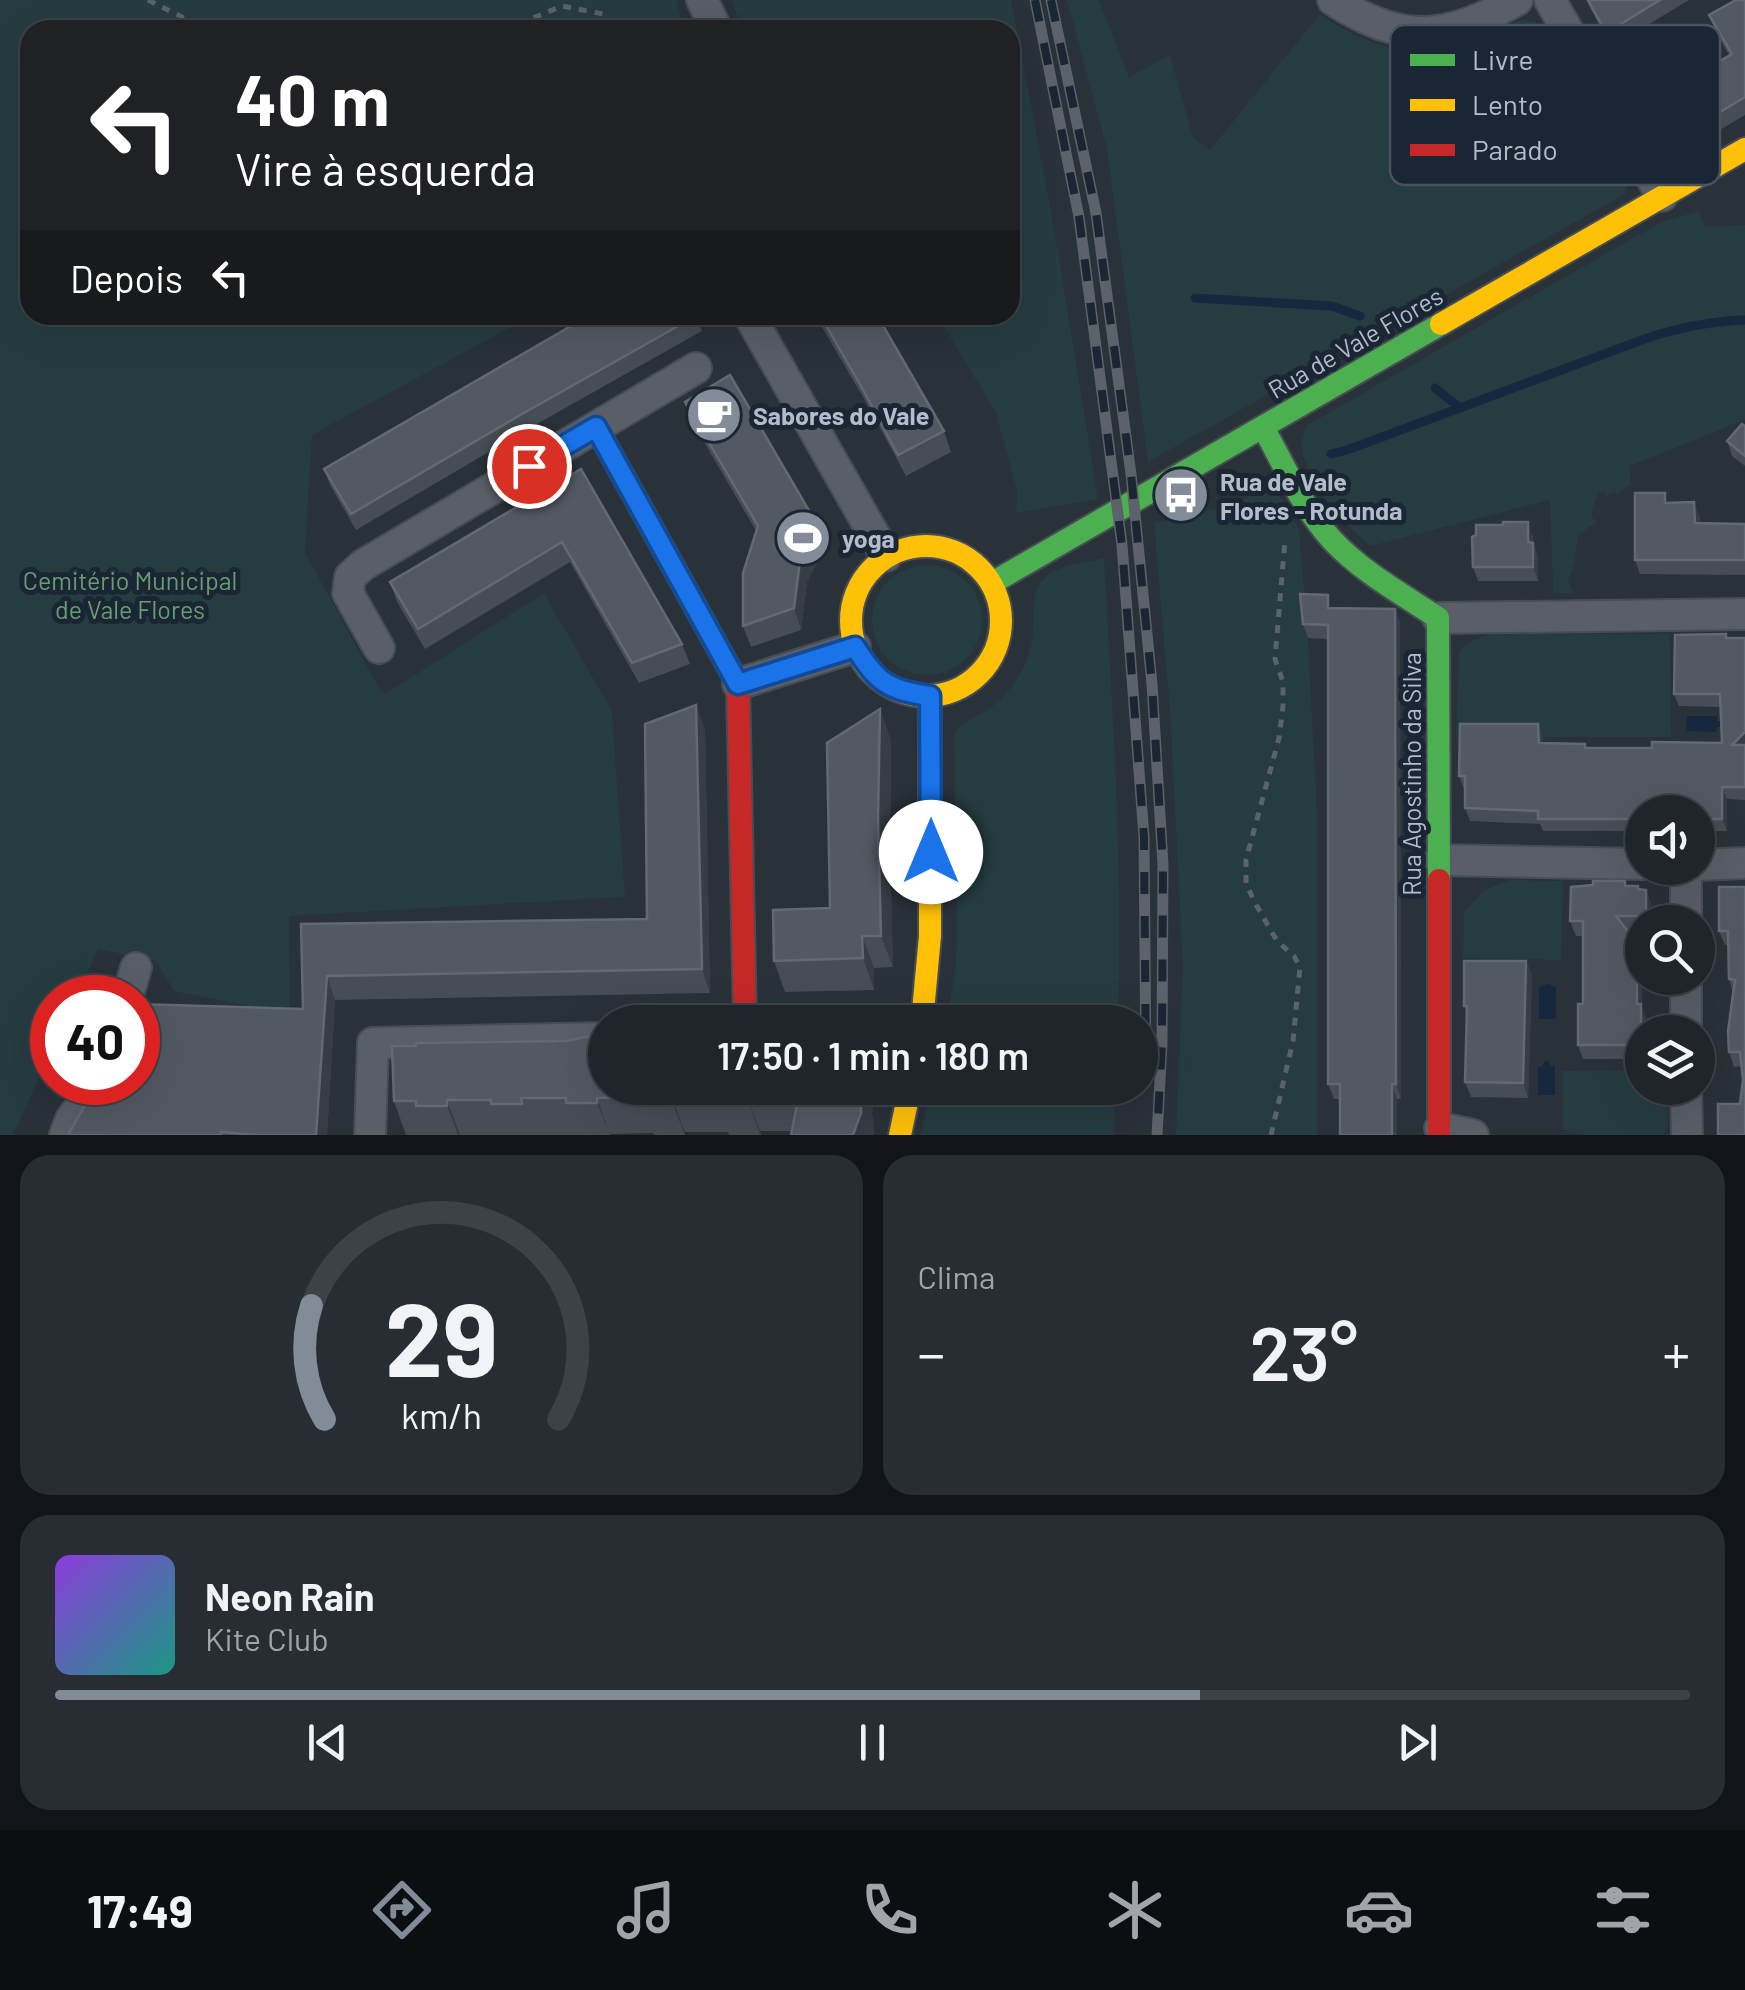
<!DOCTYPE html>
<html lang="pt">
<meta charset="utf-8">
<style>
:root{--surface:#1f252b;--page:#272d33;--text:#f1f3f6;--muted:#a1a5a9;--line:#3c4247;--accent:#828b98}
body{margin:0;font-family:Barlow,sans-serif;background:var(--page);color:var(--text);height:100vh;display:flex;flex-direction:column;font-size:38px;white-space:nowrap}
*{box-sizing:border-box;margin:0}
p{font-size:32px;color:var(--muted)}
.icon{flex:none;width:55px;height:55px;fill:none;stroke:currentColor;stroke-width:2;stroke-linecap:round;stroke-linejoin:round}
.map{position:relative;height:1135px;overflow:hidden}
.sheet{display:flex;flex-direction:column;gap:20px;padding:20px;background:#111418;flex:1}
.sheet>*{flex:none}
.hud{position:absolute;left:20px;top:20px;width:1000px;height:305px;border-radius:30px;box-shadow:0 10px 40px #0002,0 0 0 2px var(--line);background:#202124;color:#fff;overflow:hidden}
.buttons{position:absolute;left:1625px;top:795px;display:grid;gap:20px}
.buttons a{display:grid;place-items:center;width:90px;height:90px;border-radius:50%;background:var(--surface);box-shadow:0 10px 40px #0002,0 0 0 2px var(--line);font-size:50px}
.speed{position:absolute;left:30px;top:975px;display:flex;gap:20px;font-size:50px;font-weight:700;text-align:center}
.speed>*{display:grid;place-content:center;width:130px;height:130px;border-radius:50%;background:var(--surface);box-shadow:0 10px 40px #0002,0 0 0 2px var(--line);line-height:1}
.speed .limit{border:15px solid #d22;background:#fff;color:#111}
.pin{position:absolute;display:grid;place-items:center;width:85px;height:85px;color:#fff;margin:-42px;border:5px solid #fff;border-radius:50%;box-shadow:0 2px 10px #0007}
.me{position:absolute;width:110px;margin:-55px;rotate:0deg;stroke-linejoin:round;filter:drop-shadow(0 0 8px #0008)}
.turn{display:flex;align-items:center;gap:35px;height:210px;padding:0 50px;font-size:45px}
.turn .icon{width:130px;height:130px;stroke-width:2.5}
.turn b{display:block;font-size:70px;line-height:85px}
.then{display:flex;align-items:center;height:95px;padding:0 50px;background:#0003;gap:20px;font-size:38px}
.big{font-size:75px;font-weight:600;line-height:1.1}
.sheet .card{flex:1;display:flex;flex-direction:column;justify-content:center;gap:15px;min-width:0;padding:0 35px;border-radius:30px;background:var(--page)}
.sheet .dial{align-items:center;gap:0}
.dial svg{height:260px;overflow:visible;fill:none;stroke:var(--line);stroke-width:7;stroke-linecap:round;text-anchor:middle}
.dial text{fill:var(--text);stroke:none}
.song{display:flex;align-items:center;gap:30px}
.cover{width:120px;height:120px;border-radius:15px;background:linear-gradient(135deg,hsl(270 70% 55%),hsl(170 70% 35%))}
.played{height:10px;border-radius:5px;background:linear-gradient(90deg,var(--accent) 70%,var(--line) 70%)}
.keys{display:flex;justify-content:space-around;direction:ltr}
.heat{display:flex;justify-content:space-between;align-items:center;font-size:55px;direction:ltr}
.sheet .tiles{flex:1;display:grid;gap:20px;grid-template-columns:1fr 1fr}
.card:last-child{grid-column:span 2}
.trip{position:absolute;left:588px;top:1005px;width:570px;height:100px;border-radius:50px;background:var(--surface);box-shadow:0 10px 40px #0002,0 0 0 2px var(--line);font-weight:600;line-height:100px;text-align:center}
.tabs{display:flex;height:160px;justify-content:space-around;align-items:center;background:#0c0f11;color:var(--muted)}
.tabs .icon{width:70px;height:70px}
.tabs .current{color:var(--accent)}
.tabs b{font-size:45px;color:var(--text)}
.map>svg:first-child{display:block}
</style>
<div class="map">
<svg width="1745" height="1135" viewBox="0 0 1745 1135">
<rect width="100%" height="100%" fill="#293139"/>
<g fill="#253c40">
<path d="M0,0H676L684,30H30V315H533L312,435L305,552L383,695L544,593L612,711L625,897L289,916L290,1014L174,991L156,961L98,949L76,997L52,998V1049L13,1135H0Z"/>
<path d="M732,0H1011L1055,233L1098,499L1016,513L1017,491L996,413L937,315H1010V30H742Z"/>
<path d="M1067,0H1099L1129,77L1170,55L1193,137L1210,150L1320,14C1359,41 1404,59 1452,49C1483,43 1515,6 1545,26L1582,91L1467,158L1630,183L1624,194L1618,198L1148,462L1107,149Z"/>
<path d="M1699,211L1705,227L1745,225V420L1630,466V486L1623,489L1618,494L1613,492L1606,496L1605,492H1598L1591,517L1596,520L1597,524L1589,527L1578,536L1575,561L1568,582L1574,593H1553L1550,500L1371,546C1345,527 1280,456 1309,424L1661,222Z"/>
<path d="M1274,487L1299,529L1308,638L1317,811V1135H1176L1183,968L1170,712L1154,523L1228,505Z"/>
<path d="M1104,558C1113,713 1123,867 1118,1022H946L955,973L957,937L954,735C961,722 972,719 984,712C995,705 1004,696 1012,686C1022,673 1028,659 1031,644C1037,620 1026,587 1052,572C1066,564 1088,562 1104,558Z"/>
<circle cx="927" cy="620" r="55"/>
<path d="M1499,633L1670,634L1671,737H1456L1459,654C1467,639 1482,636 1499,633Z"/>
<path d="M1511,880L1563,881L1561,960L1463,958L1464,912L1484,890Z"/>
<path d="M1642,1070V1088H1667L1668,1124L1663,1135H1585L1563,1130V1071Z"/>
<path d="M931,1088H1116L1114,1135H921Z"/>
</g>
<g fill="#16283e">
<path d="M1687,716H1717V721H1720V727H1717L1716,732L1686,731Z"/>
<path d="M1548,984L1556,987V1019H1539V987Z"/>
<path d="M1548,1061L1551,1066H1555V1095H1538V1067H1542L1544,1062Z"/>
</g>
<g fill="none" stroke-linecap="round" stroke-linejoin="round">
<g stroke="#16283e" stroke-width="9">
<path d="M1195,298L1332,306L1360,316"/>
<path d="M1435,388L1460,408"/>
<path d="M1331,454L1347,450L1650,337C1682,327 1711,321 1745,320"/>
</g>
<g stroke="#464d55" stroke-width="34">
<g id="street">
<path d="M702,0L717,30"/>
<path d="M1333,0C1403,45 1446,40 1517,0"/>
<path d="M1550,0L1662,196"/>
<path d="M749,315L886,556"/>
<path d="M1438,618L1745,614"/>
<path d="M379,648L348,593L350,577L363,565L696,368"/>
<path d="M738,684L855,647"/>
<path d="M1440,860L1642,864"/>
<path d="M1698,865L1745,863"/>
<path d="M1686,868V922"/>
<path d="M1686,978V1032"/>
<path d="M127,998L136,968"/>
<path d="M1686,1088L1687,1135"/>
<path d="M1440,1128L1473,1135"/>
<path d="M65,1135L71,1119L100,1082"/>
<path d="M370,1135L373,1043L605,1038"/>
</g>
</g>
<g stroke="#464d55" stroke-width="26">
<g id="fast">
<path d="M1263,427C1284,465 1302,507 1332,540C1362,572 1402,594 1438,618L1439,880"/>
<path d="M992,583L1441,324"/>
</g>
</g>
<g stroke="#464d55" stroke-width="26">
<g id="slow">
<path d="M1441,324L1745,149"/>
<circle cx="926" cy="621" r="75"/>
<path d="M922,1022L930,936V697"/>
<path d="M900,1135L910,1088"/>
</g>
</g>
<g stroke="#464d55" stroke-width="26">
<g id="jam">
<path d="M596,427L738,684L745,1022"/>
<path d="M1439,880V1135"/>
</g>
</g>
<g stroke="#5b6369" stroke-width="5" stroke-dasharray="8 8" stroke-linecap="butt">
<path d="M148,0L208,30"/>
<path d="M504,30L562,6L603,14L612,30"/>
<path d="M1271,1135L1293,1041L1300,967L1294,956L1277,941L1254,901L1246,883V860L1279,738L1283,706V682L1275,659L1285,540"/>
</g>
<use href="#street" stroke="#595e67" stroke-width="30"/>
<use href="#fast" stroke="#4caf50" stroke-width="22"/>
<use href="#slow" stroke="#ffc107" stroke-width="22"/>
<use href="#jam" stroke="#c62828" stroke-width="22"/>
<g stroke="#5d626a" stroke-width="11">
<g id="rail">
<path d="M1035,0L1079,217L1122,545L1144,837L1146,1072"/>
<path d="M1051,0L1096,213L1131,474L1152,684L1163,865L1162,1044L1157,1135"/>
</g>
</g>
<use href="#rail" stroke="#1b2634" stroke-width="8" stroke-dasharray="22" stroke-linecap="butt"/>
</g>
<g fill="#464d55">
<path d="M1586,0H1689L1611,47Z"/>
<path d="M1745,0V115L1674,157L1651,118L1646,103L1729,55L1715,30L1709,15Z"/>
<path d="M1521,121L1600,147L1597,159L1586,165L1565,161L1562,155L1555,159L1552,152L1540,159L1527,136Z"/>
<path d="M696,315L702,331L528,429L356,530L330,485L324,469Z"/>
<path d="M815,315H877L944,431L951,452L906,476L870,409Z"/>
<path d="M685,402L818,526L825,547L807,582L801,630L751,647L743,626L756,531L693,423Z"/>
<path d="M1745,426V466L1732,456L1727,441Z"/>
<path d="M581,469L682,644L690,664L639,683L570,562L425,649L397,602L390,582Z"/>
<path d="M1668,503L1700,517V524H1745V575L1640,574L1635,560Z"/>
<path d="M1533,535V544L1538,557V581H1478L1473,567Z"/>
<path d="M1333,608L1395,609L1400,623L1401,1099H1397V1135H1340V1099H1334L1328,1084V639L1308,638L1303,624Z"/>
<path d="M1726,634L1728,638H1745V800L1727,799V831H1698V812H1642V831H1543L1540,824L1470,821L1465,808V789H1464L1459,776L1543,737V744L1586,748H1652L1722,743L1721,707L1679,706L1674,694Z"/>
<path d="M880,709L891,741L890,850L893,967L874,968V990L785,992L774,961L830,908Z"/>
<path d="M705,729L710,993L335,1000L327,1135H68L303,1009L301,924L647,919Z"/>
<path d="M1625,881L1626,886L1646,890L1651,904V922H1642V930H1627L1642,982V1008L1646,1019V1032H1642V1059H1583L1578,1045L1583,1004V936H1576L1570,921L1593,885Z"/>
<path d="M1745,887V1135L1740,1104L1743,1080L1742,1066L1734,1067L1729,1052L1733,992L1729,979L1728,945H1725L1719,931Z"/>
<path d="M1526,961L1532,975L1528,1098L1471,1097L1465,1082L1467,1013L1464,1006Z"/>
<path d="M605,1088H870L873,1096L872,1116L874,1122V1135H791L792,1131H760L761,1135H729L728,1132H685V1135H654L653,1133L610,1134V1135H406L394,1101Z"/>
</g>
<g fill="#363d44">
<path d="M1595,133L1600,147L1597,159L1592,144Z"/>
<path d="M1694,502L1700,517V538L1695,523Z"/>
<path d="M1528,522L1538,557V581L1533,567L1528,542Z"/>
<path d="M818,526L825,547L807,582L801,630L794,608L800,561Z"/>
<path d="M1395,609L1400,623L1401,1099L1396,1084Z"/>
<path d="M696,705L705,729L710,993L702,969Z"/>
<path d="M880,709L891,741L890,850L893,967L881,936L878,818Z"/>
<path d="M1538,724L1543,737V756L1539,743Z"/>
<path d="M1745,732V749L1732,745Z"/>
<path d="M1722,787L1727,799V831L1722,819Z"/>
<path d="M1646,890L1651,904V922H1648L1646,916Z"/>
<path d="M862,936L874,968V990L863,958Z"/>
<path d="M1640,947L1642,955L1644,978L1642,982V1008L1646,1019V1032H1642V1049L1637,1004V967Z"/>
<path d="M1526,961L1532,975L1528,1098L1523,1083Z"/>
<path d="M327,976L335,1000L327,1135H316Z"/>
<path d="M1392,1084L1397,1099V1135H1392Z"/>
<path d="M859,1088H870L873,1096L872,1116L874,1122V1135H853Z"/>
<path d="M747,1096L760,1131V1135L748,1100Z"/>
<path d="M672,1097L685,1132V1135L672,1102Z"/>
<path d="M597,1098L610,1135L597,1103Z"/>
<path d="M447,1100L460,1135H458L447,1106Z"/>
</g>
<g fill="#525962" stroke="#616972" stroke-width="2.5">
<path d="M1588,0H1660L1606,33Z"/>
<path d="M1736,0H1745V97L1669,143L1646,103L1732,54L1709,15Z"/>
<path d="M590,315L696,316L522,414L351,514L324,469Z"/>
<path d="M820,315H877L944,431L898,455L862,388Z"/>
<path d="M730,375L818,526L800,561L794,608L743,626V573L758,526L685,402Z"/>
<path d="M1742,424L1745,426V456L1727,441Z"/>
<path d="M581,469L682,644L632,663L562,542L418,629L390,582Z"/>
<path d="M1635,493H1665V503L1694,502L1695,523L1745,524V560H1635Z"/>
<path d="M1503,522H1528V542L1533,543V567H1473L1472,537L1476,535V525H1503Z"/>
<path d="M1300,594L1328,595V608L1395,609L1396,1084H1392V1135H1340V1084H1328V625L1303,624Z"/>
<path d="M1726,634V638H1745V732L1732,745H1745V787H1722V819H1698V812H1642V819H1538V811L1465,808V776H1459L1460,724H1538L1539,743L1585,744V748H1652V742L1722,743L1720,694H1674L1675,635Z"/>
<path d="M696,705L702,969L327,976L316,1135H255L221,1132V1135H68L98,1082H138V1004L303,1009L301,924L647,919L645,724Z"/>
<path d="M880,709L878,818L881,936H862L863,958L774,961L773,910L830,908L827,743Z"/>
<path d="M1593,881H1625V886H1638V889L1646,890V916H1616L1640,947L1641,955L1637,967V1004H1641V1045H1578V1004H1583V921H1570L1571,887L1593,885Z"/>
<path d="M1719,887H1745V1135H1718V1104H1740L1743,1080L1740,1052H1729L1728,1031L1735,980L1729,979L1728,931H1719Z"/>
<path d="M1464,961H1526L1523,1083L1465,1082L1467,1006H1464Z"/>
<path d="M585,1037L605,1039V1088H861V1113L853,1135H791L799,1095L747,1096L748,1100L716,1101V1096L672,1097V1102H642V1097L597,1098V1103H566V1098H521L522,1104H491V1100H447V1106H416V1101H394L392,1046H416V1043L567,1041Z"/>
</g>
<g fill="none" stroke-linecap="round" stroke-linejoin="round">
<g stroke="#114b97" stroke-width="25">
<path id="route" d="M529,466L596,427L738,684L855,647C878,683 888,690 930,696L931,852"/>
</g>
<use href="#route" stroke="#1a73e8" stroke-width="18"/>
</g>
<defs>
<g id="cafe-disc" transform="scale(2.875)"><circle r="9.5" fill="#828b98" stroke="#1b2634"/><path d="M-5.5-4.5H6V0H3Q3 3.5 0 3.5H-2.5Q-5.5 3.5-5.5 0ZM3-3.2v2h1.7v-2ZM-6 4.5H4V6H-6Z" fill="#fff"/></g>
<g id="bus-disc" transform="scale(2.875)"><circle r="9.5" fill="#828b98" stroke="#1b2634"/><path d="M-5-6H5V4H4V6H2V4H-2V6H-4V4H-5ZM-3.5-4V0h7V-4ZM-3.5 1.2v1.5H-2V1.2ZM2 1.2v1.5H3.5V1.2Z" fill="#fff"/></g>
<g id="stadium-disc" transform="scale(2.875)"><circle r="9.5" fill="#828b98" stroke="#1b2634"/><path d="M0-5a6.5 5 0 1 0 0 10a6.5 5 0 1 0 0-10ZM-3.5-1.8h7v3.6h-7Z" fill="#fff"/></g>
</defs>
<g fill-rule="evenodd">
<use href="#cafe-disc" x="714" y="415"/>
<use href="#bus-disc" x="1181" y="495"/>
<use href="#stadium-disc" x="803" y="538"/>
</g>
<g text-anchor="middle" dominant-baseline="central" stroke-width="10" stroke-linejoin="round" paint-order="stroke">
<g font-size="25" fill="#b2bccb" stroke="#1b2634">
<text transform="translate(1355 342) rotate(-30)">Rua de Vale Flores</text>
<text transform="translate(1411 774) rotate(-90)">Rua Agostinho da Silva</text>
</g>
<g font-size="25" font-weight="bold" fill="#b2bccb" stroke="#1b2634" text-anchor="start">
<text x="753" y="415">Sabores do Vale</text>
<text x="1220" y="481">Rua de Vale<tspan x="1220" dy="29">Flores - Rotunda</tspan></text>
<text x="842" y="538">yoga</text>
</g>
<g font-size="25" fill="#679e71" stroke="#1b2634">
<text x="130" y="580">Cemitério Municipal<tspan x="130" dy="29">de Vale Flores</tspan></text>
</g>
</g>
<rect x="1390" y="25" width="330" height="160" rx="15" fill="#1b2634" stroke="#485361" stroke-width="2.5"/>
<rect x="1410" y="54" width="45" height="12" fill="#4caf50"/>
<rect x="1410" y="99" width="45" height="12" fill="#ffc107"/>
<rect x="1410" y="144" width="45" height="12" fill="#c62828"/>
<g font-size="28" fill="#b2bccb">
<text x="1472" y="70">Livre</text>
<text x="1472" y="115">Lento</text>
<text x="1472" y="160">Parado</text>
</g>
</svg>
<div class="buttons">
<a><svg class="icon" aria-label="sound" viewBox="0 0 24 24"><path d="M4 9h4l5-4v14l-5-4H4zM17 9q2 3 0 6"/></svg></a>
<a><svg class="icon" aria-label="search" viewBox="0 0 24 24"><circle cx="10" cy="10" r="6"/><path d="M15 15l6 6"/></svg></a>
<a><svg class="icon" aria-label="layers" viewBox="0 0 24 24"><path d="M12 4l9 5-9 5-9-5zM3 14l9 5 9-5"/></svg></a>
</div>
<div class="speed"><div class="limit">40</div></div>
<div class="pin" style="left:529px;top:466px;background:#d93025"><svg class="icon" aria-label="arrive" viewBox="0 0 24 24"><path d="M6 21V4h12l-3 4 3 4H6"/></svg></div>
<svg class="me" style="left:931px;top:852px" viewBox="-20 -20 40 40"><circle r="19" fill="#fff"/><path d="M0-13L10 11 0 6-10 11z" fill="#1a73e8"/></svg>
<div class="trip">17:50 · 1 min · 180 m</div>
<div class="hud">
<div class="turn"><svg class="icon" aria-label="left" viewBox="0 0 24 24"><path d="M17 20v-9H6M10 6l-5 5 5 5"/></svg><div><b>40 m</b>Vire à esquerda</div></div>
<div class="then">Depois<svg class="icon" aria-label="left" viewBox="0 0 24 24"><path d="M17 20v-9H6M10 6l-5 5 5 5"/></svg></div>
</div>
</div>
<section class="sheet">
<div class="tiles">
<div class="card dial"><svg viewBox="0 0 100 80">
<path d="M14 69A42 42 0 1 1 86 69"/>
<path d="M14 69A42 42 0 0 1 10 34" stroke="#828b98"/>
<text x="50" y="56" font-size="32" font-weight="700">29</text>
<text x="50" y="72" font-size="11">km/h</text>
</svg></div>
<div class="card"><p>Clima</p>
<div class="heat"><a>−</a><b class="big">23°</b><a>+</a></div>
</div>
<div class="card">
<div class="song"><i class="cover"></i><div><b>Neon Rain</b><p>Kite Club</p></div></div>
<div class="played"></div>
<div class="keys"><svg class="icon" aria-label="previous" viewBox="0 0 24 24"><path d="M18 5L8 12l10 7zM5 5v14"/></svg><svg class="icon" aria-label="pause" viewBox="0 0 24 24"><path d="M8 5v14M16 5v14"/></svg><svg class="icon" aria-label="next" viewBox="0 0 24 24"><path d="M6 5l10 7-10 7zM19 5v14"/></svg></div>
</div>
</div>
</section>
<nav class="tabs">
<b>17:49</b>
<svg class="icon current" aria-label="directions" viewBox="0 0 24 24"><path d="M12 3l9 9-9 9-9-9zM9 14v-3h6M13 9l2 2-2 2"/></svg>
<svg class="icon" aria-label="music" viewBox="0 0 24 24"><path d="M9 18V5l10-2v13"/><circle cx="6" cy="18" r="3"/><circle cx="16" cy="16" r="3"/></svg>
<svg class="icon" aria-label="phone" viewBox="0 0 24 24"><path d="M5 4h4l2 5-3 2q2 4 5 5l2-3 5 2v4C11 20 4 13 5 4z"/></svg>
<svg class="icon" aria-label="climate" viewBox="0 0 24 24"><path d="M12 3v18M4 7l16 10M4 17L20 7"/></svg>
<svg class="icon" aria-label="car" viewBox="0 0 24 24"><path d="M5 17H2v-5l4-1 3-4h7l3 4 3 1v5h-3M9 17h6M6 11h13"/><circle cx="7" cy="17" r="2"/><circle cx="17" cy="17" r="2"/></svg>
<svg class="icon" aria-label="filters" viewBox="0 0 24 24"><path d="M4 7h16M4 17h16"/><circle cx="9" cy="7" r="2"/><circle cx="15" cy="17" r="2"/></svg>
</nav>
